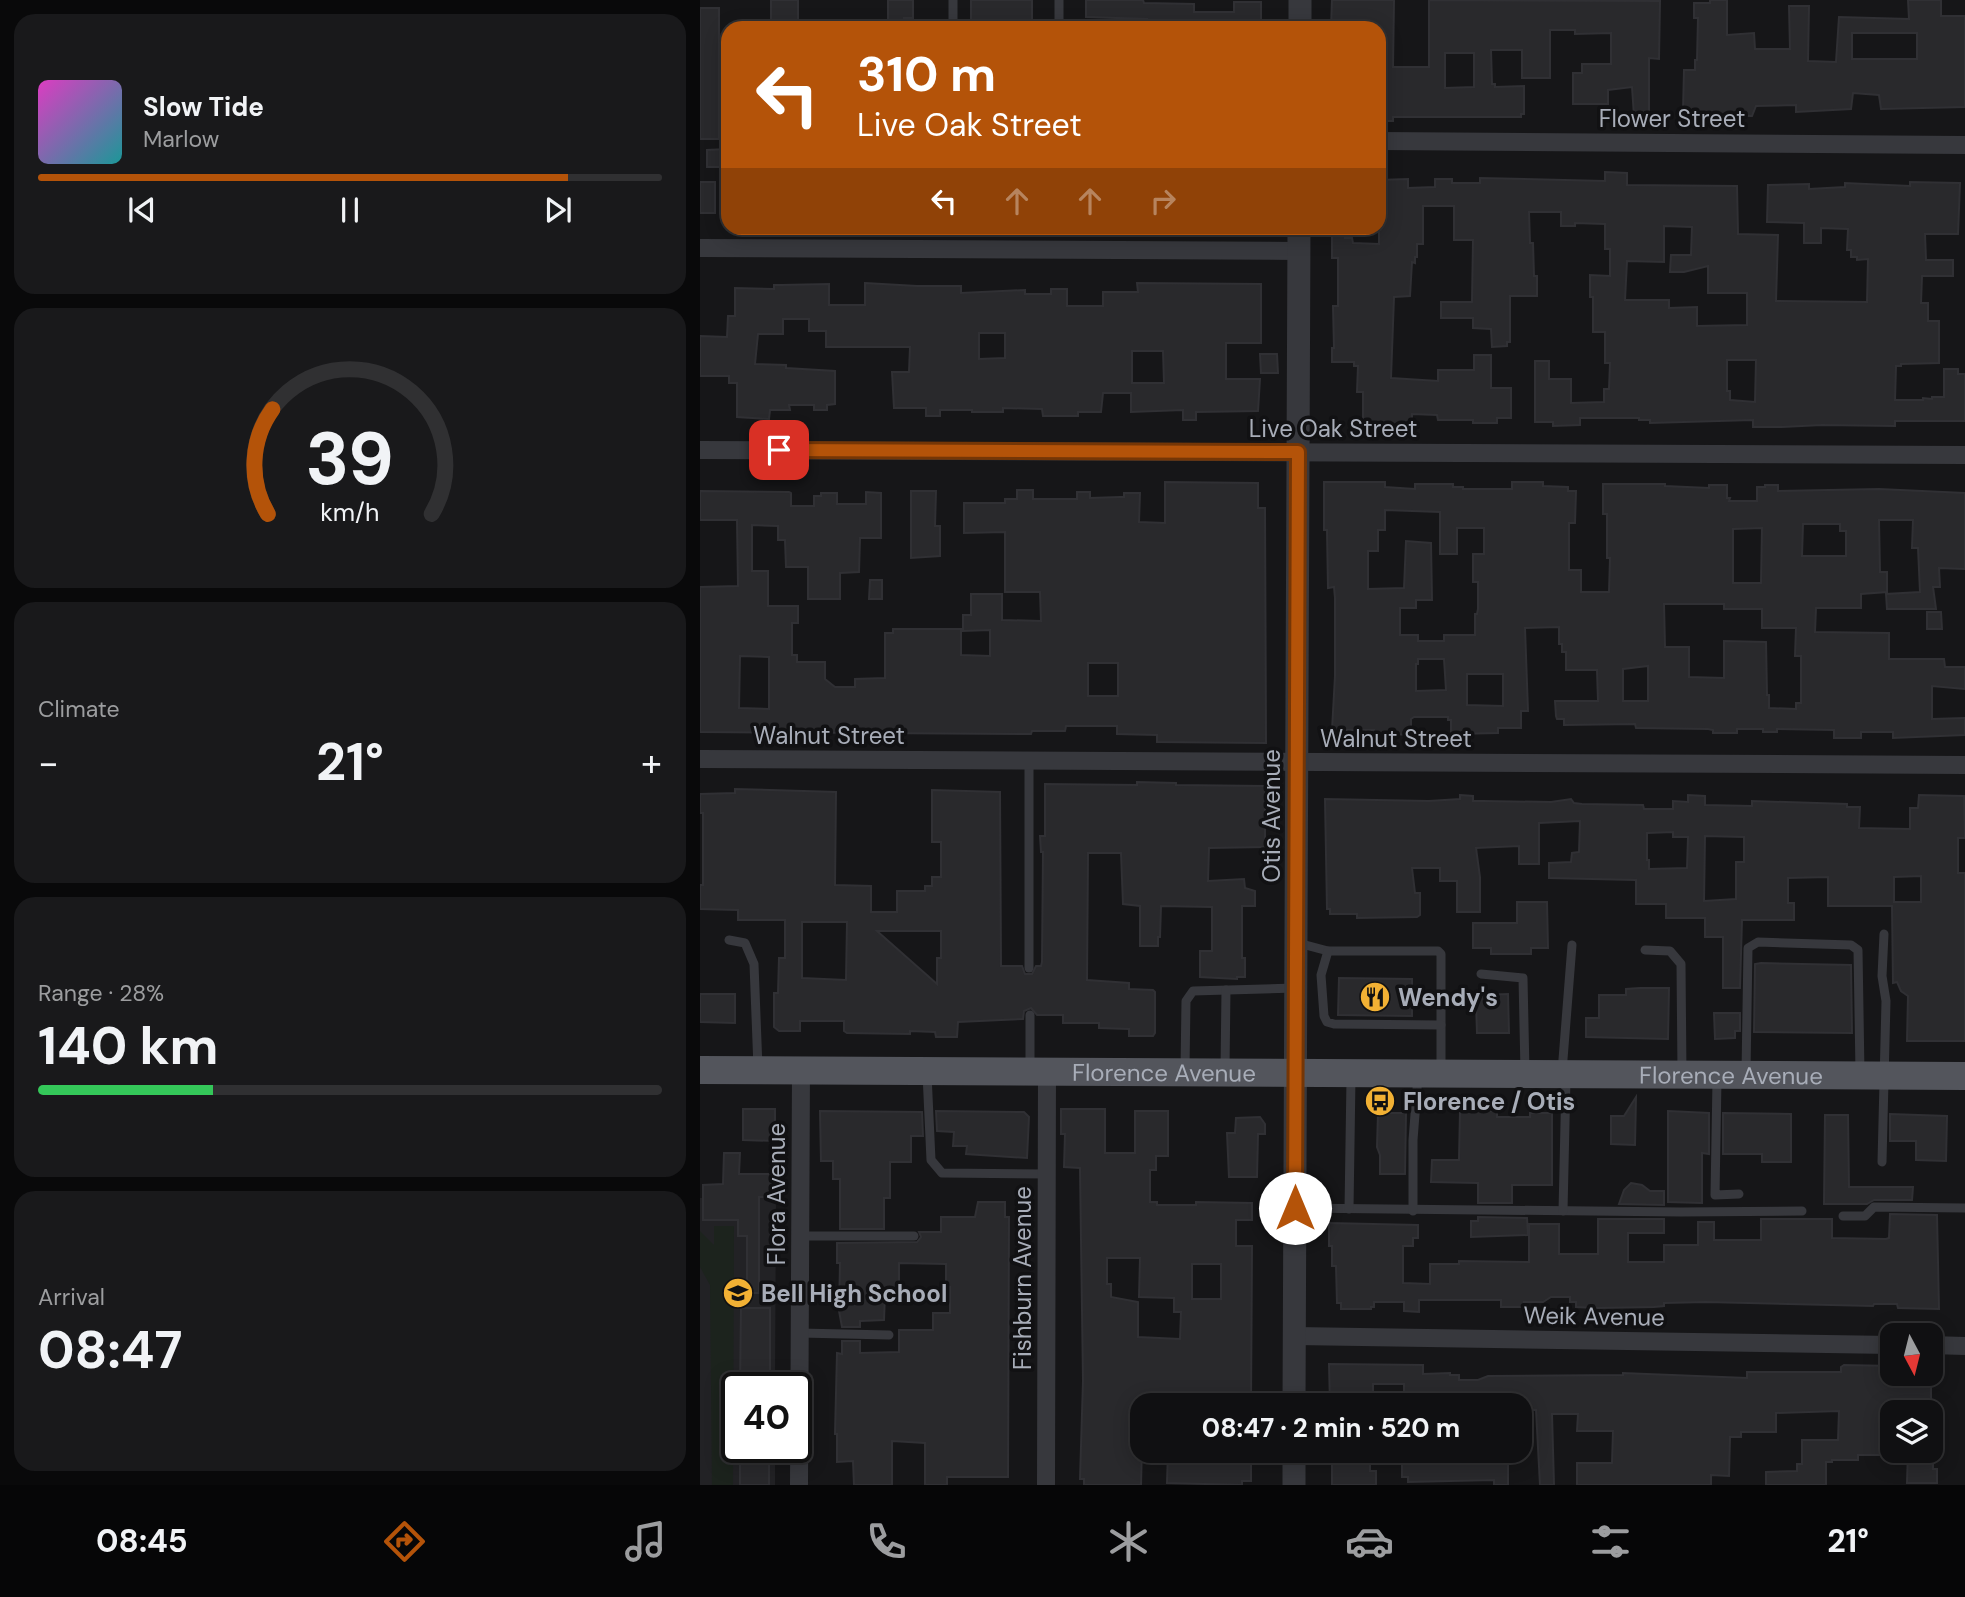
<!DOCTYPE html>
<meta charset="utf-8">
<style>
:root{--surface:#101012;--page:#19191b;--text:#f1f3f6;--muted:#9c9d9f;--line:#303032;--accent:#b45309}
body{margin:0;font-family:"DM Sans",sans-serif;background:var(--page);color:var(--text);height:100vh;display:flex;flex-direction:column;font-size:26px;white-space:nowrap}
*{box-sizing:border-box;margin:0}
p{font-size:23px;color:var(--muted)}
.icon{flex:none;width:38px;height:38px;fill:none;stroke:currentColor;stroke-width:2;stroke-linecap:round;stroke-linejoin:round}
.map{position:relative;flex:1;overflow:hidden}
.drawer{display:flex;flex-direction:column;gap:14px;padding:14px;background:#09090a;width:700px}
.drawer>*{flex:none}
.top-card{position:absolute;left:21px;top:21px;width:665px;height:214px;border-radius:21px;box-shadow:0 4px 18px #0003,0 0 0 2px var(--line);background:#b45309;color:#fff;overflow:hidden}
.needle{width:46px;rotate:173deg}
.buttons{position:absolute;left:1180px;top:1323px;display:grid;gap:14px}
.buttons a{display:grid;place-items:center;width:63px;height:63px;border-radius:14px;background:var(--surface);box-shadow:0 4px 18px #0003,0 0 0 2px var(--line);font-size:35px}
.speed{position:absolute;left:21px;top:1372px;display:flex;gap:14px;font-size:35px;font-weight:700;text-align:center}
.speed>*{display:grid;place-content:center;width:91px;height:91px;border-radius:50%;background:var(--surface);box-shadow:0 4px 18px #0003,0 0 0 2px var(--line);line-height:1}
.speed .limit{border:4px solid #111;border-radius:10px;background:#fff;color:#111}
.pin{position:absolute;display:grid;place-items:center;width:60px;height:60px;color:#fff;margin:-30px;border-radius:14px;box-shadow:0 4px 10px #0006}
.me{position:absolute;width:77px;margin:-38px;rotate:0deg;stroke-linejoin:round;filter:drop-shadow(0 0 5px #0008)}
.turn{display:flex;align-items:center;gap:24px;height:147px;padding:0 21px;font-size:32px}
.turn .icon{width:91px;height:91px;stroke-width:2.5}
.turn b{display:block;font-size:49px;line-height:60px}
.lanes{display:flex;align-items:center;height:66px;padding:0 21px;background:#0003;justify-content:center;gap:35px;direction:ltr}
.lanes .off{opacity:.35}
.big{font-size:52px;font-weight:700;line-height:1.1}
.drawer .widget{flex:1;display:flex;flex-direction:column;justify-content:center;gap:10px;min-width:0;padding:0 24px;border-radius:21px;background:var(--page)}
.drawer .dial{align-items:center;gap:0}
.dial svg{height:182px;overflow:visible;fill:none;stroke:var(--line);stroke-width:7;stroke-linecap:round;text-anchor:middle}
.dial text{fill:var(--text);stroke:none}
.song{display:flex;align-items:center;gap:21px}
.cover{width:84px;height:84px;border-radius:10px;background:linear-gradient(135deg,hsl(310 70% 55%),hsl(180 70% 35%))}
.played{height:7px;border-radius:4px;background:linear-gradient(90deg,var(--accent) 85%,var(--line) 85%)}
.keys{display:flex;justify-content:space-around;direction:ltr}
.heat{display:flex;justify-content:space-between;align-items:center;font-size:38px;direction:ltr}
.charge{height:10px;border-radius:5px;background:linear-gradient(90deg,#34c759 28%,var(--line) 0)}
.trip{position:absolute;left:430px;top:1393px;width:402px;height:70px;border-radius:21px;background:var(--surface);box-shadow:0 4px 18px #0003,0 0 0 2px var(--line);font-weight:700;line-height:70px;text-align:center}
.tab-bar{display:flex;height:112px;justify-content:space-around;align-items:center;background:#060607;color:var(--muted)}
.tab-bar .icon{width:49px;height:49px}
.tab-bar .current{color:var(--accent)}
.tab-bar b{font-size:32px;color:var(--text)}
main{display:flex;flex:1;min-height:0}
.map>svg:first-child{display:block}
</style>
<main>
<section class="drawer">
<div class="widget">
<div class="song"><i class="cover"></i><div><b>Slow Tide</b><p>Marlow</p></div></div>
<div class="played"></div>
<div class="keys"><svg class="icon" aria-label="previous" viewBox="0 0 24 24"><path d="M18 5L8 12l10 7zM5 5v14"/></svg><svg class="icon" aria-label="pause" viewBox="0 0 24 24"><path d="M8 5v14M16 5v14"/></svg><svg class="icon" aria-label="next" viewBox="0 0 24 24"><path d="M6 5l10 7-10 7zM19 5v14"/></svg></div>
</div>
<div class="widget dial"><svg viewBox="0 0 100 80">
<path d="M14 69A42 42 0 1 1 86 69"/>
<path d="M14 69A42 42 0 0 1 16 23" stroke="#b45309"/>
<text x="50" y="56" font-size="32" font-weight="700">39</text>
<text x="50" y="72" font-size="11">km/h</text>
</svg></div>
<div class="widget"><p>Climate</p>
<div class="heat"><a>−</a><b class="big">21°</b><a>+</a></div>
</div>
<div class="widget"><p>Range · 28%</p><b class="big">140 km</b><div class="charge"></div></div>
<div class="widget"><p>Arrival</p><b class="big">08:47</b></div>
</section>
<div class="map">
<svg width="1265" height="1485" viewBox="0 0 1265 1485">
<rect width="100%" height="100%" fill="#161618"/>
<path fill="#222225" d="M0,1198H76L75,1388H37V1447H75V1485H0Z"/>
<path fill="#1c231d" d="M14,1226H34L33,1485H12L10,1285L0,1267V1231L14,1245Z"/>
<g fill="#29292c" stroke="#303034" stroke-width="2" fill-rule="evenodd">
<rect x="71" y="0" width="27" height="28"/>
<path d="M188,0H213V18H204V28H188Z"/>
<rect x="271" y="0" width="61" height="28"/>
<path d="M386,0H443L444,3L494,4V12H534V2H561V28H447V19L386,17Z"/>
<path d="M632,0H694L693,67H729V0L960,1L959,59L949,58V116H934L932,87L908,90V104H873V73H882V64H911V33L875,34V30H850V78H822V50H791L792,84H795V87L824,86V114H821V117H693V121H679V28H631ZM745,53H774V87L745,88Z"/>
<path d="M1010,0H1027V35L1054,33L1055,49H1090L1089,6H1109L1108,61L1136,62L1139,17L1209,19L1208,0H1241V16H1265V107L1181,109L1179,95L1153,93L1151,109L1096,112V105L1056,106L1052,116L988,115V111H983L984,70H995V60H997L998,18H994V3H1010ZM1152,33H1217V59H1152Z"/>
<rect x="0" y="8" width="19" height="131"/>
<path d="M27,149V167H7V150Z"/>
<path d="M905,172L927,173V185L1037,186L1038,234L1078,235L1076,301L1167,302L1168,259L1157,260V257H1151V250H1147L1148,229L1121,228V243H1104V223L1067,222L1068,185L1109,184V189L1145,187V183L1210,186V182L1260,183L1258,234H1225L1226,260H1253V276H1222L1221,303H1228V321H1239V363L1201,364V366H1196L1195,400H1223V398L1232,399V397H1244V369H1258V374H1265V421H1195V426L1122,425L1082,427H1053V420L950,423V420H939V418H880V425L853,426V422H835V361H849V379H871V403L904,402V389H909L910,363H905V332H893V297H890V275L910,276V249H905V224L875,223V226H861V212H829L830,243H833L834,276H837V296H810V342H807V346L792,347L791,329L773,328V318H741V302H772L773,240H754V206H723V244H717V257H715V263L712,262L710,296L694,297L691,378L738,381V370H774V355H791V388H811V418H797V423H773V420H738L737,415L712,414V425L663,423V392H657L658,366H654V362H632V348H634L633,306H638V258H632V228H645V238H652L653,243L679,244V180L708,179V188L735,187V179H752V183H780V178L905,181ZM964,226L992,227L991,255H971L970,272H984L1008,266V293H1047V325L997,326V307L969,308V300H925L927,261L964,262ZM1027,360H1056L1055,402L1030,400V391H1027Z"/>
<rect x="0" y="182" width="15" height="31"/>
<path d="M165,283L217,286H261V293L325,290V294H351V289H367V306H403V292H438L437,283L561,284V343H526V379H560L558,411L496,412V420H483V410L431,412V393H403L401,412H378V416H343L342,409L303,408V412H272V410H240V416H226V408H194L192,372H209L210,347H126V331H109V319H83V334H58L55,364L86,365V368L135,371V404L127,405V410H114V405H89L90,410H70L69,419L37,417V383H29V376H0V336L27,337L28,316H35V288L74,289V285H81L129,284V305H165ZM279,333H305V358L279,359ZM432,351H463L464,383H432Z"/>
<path d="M560,354H577L578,373H561Z"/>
<path d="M465,482L558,483V508H565L566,743L457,742V735L417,734V726H366L365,731H332L331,734L0,732V587L38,586L37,520H0V491L89,492L91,493V506H114V496H121V493H137V504H166V492L181,493V538H160L159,572L140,573V599H108V567H86L85,540H78V526L52,525V571H68V606H98V623H92V655H97V662H125V679L135,687H155V679L185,678V633H193V629H261V655L290,656V630L263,631V615H271V594H302V620L341,621L340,592H305V532L264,533V503H305V499H317V490H333V499H377V492H390V498L420,497H424V493H440L439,522L465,523ZM40,656L69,657V709L39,708ZM388,663H418V696H388Z"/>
<path d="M624,482H685V487L715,489V484H753V487H763V489H812V482H843V486L868,487V491H876L875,523H869V570H881V592H909L910,558H907V514H903V484H965V486L1009,488V485H1027V498H1030L1029,501H1057V487H1065V485H1078V491L1179,489L1265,493V569L1239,568L1240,587H1233L1236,609H1187L1186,594L1220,592L1218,548H1212L1213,520H1179L1180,572H1187V592L1161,594V608H1116L1115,632L1189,633V659H1244L1245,667H1265V689L1232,686V719L1265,718V735L1193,738V732H1161V738H1134V730L1077,729V732H1063V729H1037V733H1013V730L1008,729L936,728L935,724L864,725V719H857L856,716L855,701H898L897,670H866V652H862V644H859V627L825,628L828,711H821V728H798V733L751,734V720H748V717H714L711,719V735L691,734V745H674V730H632L635,676V598L634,587L628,588L627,530H624ZM685,510L740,512V554H757V528H784V554H773V582H778V609L777,614H775V635H744V641H718V635H700V608H716V600H732L731,543L706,541L704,588L668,589V551H678V530H685ZM1103,524H1140V531H1146V556H1102ZM1062,528L1061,583H1033V529ZM964,604H1024V609H1062V628H1096L1095,656H1101V703H1096V709L1069,708V695H1067L1066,642L1024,641V678L989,677V647H965ZM718,659H744L746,690L716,691V664H718ZM948,666V701H923V669ZM767,674H803V706L767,705Z"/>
<path d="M211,491H236L235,526H240V556L211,558Z"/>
<path d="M170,580H182V599H169Z"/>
<path d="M1227,612H1241L1242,629H1227Z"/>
<path d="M437,782L476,783V785L565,786V847L509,848L508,881L544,879L545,888L555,891V906H542V958H545V977H537V979L500,977V951H512V907L461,906L460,937H458V946H440V906L423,904L421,853H388L387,980L429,983V989L453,990L455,992V1033L453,1036H429V1029L399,1028V1023H363V1015H337L331,1008L324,1011L323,1019L258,1022L257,1037H236L235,1032L210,1031V1034L147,1033L144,1031V1021H100V1031H79L74,1027V993H78L79,958H85V920H38V910L0,909V885H3V813H0V794L35,793V789L136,792L135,885L171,886V912H197V891H225V886H232V877H241V842H232V790L300,792L301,966H322L325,974H332L336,966H341L342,962L343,852H341L340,836H345V784L437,785ZM102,922H147L146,980L102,978ZM177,931H241V958H237V984Z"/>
<path d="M760,795L773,796V801H783L851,802L871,799L874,803L882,804L943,805L944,809H973V801L988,802V795L1005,796V805L1052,806V801L1147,804V807H1160L1159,828L1210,829V808H1218L1219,795L1264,796L1265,838H1258V873H1265V1041H1207L1208,996L1201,991L1197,982L1193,983L1192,906H1128V877L1088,878V903H1094V920H1042L1040,988H1023V937H1005V918H966V904H936V880L849,878V863L871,862L872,853L879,852L880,821L839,823V864H819V846L776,848L780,877V912H757V881H740V868H712L715,893H720V915L717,917L657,918V914H630V909H627L625,799L729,801L760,799ZM973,832V837H988L987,868L949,869V860H947V833ZM1005,836L1044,837V862H1036V899L1004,901ZM1221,876V902H1194V877Z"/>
<path d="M817,902H847L848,948H831V954H791V948H773V923H817Z"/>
<path d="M1061,963L1151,965L1152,1033L1054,1032L1055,964Z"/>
<path d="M639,978L712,979V1016L638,1015Z"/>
<path d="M940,988H969L968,1039L886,1037V1018H899V995H926V989Z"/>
<path d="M0,994H35V1023L0,1022Z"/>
<path d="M808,994L809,1033H777L776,1003L782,995Z"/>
<path d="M1014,1013H1040V1031H1035V1038L1015,1039Z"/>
<path d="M936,1097L935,1145L911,1144V1116H924Z"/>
<path d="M43,1109H75V1141L43,1140Z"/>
<path d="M361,1109H405V1153H435V1111H468V1156H456V1170H450V1202H457V1205H496V1202L552,1203V1220H536V1246H552L551,1405H443L441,1485H384V1479H380L383,1381L380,1168L364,1167L365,1134H361ZM407,1258H440L439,1297L474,1298V1312H481L480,1339L438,1337V1302L411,1297V1284H407ZM492,1264H521V1299H492Z"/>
<path d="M120,1111L222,1112L223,1136H211V1162H190V1198H184V1229H140V1179H133V1161H121Z"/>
<path d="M236,1111L324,1112L329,1117L327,1158L266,1154L267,1146H253L254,1132L237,1131Z"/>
<path d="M760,1111H797V1117H830V1113H852V1185H812V1203H778V1183L731,1182L732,1160H759Z"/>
<path d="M968,1111L1009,1113V1154L1002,1153V1203L968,1202Z"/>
<path d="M678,1113H706L705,1174H680V1155L677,1147Z"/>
<path d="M1023,1113L1091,1114V1162H1062V1154H1023Z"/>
<path d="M1190,1114L1247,1116L1246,1161L1216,1160V1141H1190Z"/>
<path d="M1125,1115H1148L1149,1187H1213L1212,1200H1174L1167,1204H1124Z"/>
<path d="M560,1117L565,1124V1134H558L557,1177H529L527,1133H535L536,1118Z"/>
<path d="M24,1153H40L39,1174H72V1197H59V1293H47V1236H38V1220H3V1185L23,1184Z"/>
<path d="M931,1183L942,1185L950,1191H964V1205L919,1204L924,1190Z"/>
<path d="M278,1202H305V1217H309L308,1477H247V1485H225V1443L192,1441V1485H154L153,1461L137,1462V1434H135L137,1353L142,1354V1341H160V1353L199,1352V1330H233V1313H250V1287H246V1264L199,1263V1294H185L184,1320L160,1321V1327H142L139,1311L140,1263H137V1243L217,1242L221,1237L219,1232H241V1217H275Z"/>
<path d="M1190,1214L1237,1215L1239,1309L1198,1308L1197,1304H1174L1173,1306L1006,1302L964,1303V1306L954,1307L896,1308L876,1307V1302H870V1297H851L843,1302H824V1307H801V1300H719V1312L704,1311V1302H674V1307H671V1309H641V1303H637L636,1266H632V1246H629V1223L718,1225V1238H713V1246H703V1283L730,1284V1264H759V1261L829,1262V1224H859V1254H898V1219H964V1233H928V1262H964V1245H998V1222H1014V1240H1061V1219H1132V1238L1186,1239L1189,1238Z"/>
<path d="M778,1217L827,1218L828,1235L771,1237V1221H778Z"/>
<path d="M41,1308H70V1388H40Z"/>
<path d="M629,1364L723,1365V1374L750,1373V1375H759V1380H778L788,1376L923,1375V1373L1047,1378V1372H1141V1367L1144,1365L1192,1366V1374H1231V1412H1192V1455H1158V1460H1132V1462H1126V1485H1066V1472L1097,1471V1464H1102V1440H1138L1139,1411L1076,1413V1432H1041V1437H1030L1029,1476L1011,1475V1485H877V1463H912L913,1431H877L878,1414H852L854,1485H840L836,1410H822V1398L797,1396L796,1405H704V1384H673V1405H630Z"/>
<rect x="40" y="1447" width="29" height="38"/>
<path d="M468,1451H551V1481H542V1485L467,1483Z"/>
<path d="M632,1451H670V1471H676V1485H632Z"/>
<path d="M1208,1451H1233V1469H1237V1483H1207Z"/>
<path d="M794,1460H808V1485H794V1480L708,1482V1477H702V1462Z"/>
</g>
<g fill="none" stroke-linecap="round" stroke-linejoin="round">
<g stroke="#37383d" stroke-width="9">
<path d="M253,28V0"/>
<path d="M359,28V0"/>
<path d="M329,761V968"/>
<path d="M29,940L45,943L54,964L58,1068"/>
<path d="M598,943L628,951H738L741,954V1072"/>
<path d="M945,950L970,951L981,964L982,1073"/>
<path d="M628,951L621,975L624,1016L627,1022L634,1024L741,1025"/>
<path d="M781,974L823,978L825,1072"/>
<path d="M485,1069L486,1001L493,991L595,988"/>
<path d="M525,1069L526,990"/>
<path d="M330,1070V1015"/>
<path d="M862,1072L872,945"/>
<path d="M1046,1072L1048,948L1058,942L1151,945L1158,950L1160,1073"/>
<path d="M227,1074L231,1160L242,1173L347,1174"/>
<path d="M1017,1080L1015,1195L1039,1194"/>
<path d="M1182,1162L1186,1001L1182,976L1184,934"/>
<path d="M597,1208L981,1212L1102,1211"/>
<path d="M649,1209L651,1078"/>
<path d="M713,1211V1140L718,1076"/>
<path d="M863,1211L866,1079"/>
<path d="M1143,1216H1165L1174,1207L1265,1208"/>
<path d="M100,1236H214"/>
<path d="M100,1333L189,1335"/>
</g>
<g stroke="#37383d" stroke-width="18">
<path d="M679,141L1265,145"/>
<path d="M0,248L599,251"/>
<path d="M0,450L1265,455"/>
<path d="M0,759L1265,765"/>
<path d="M595,1336L1192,1345"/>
<path d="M1230,1345L1265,1346"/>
<path d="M99,1485L101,1070"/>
<path d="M346,1485L347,1072"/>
</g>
<g stroke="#37383d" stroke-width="23">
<path d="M600,28V0"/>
<path d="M594,1405L599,228"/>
<path d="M594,1485V1451"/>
</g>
<path stroke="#53555c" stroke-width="28" id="s1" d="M0,1070L1265,1076"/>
</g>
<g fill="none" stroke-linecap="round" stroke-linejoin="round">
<g stroke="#753606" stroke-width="18">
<path id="route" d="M79,450L598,452L595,1208"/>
</g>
<use href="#route" stroke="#b45309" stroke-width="12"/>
</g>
<defs>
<g id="restaurant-disc" transform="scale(1.575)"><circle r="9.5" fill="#f2b134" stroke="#111113"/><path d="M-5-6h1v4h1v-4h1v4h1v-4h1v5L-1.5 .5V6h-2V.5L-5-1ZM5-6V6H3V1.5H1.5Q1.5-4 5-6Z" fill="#111"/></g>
<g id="bus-disc" transform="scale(1.575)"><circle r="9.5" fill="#f2b134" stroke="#111113"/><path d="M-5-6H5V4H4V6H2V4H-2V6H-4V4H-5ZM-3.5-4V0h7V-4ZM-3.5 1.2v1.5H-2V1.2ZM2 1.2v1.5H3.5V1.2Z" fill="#111"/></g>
<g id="school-disc" transform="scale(1.575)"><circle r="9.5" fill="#f2b134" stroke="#111113"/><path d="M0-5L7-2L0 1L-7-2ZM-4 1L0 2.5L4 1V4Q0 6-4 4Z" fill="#111"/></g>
</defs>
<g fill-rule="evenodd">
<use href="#restaurant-disc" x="675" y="997"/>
<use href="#bus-disc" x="680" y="1101"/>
<use href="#school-disc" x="38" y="1293"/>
</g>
<g text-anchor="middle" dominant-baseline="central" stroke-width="7" stroke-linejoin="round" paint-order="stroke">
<g font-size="24" fill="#a8adb8" stroke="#111113">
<text x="972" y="118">Flower Street</text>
<text x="633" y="428">Live Oak Street</text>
<text x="129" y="735">Walnut Street</text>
<text x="696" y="738">Walnut Street</text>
<text transform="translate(571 816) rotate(-90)">Otis Avenue</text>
<text stroke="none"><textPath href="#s1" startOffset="464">Florence Avenue</textPath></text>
<text stroke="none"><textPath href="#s1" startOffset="1031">Florence Avenue</textPath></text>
<text transform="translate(76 1194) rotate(-90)">Flora Avenue</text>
<text transform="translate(322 1278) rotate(-90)">Fishburn Avenue</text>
<text transform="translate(894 1316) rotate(1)">Weik Avenue</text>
</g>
<g font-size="24" font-weight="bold" fill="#a8adb8" stroke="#111113" text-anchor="start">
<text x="698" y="997">Wendy's</text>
<text x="703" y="1101">Florence / Otis</text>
<text x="61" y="1293">Bell High School</text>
</g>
</g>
</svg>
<div class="buttons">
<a><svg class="needle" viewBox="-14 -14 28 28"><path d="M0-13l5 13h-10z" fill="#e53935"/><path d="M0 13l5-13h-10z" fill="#9c9d9f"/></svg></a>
<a><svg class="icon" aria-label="layers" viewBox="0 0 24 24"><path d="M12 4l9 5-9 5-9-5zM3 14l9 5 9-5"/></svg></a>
</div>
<div class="speed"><div class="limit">40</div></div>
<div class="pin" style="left:79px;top:450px;background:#d93025"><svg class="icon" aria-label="arrive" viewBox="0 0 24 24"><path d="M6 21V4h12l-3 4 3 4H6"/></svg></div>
<svg class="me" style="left:595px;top:1208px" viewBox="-20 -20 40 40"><circle r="19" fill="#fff"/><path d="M0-13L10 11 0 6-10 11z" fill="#b45309"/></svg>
<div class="trip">08:47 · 2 min · 520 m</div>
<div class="top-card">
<div class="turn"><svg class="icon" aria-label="left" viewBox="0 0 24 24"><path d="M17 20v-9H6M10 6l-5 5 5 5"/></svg><div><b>310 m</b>Live Oak Street</div></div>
<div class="lanes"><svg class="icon" aria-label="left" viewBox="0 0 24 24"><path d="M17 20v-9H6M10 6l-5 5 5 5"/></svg><svg class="icon off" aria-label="ahead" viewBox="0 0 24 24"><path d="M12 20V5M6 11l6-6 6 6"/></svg><svg class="icon off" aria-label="ahead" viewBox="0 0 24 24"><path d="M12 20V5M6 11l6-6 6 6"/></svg><svg class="icon off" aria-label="right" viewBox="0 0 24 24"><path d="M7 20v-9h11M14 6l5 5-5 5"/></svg></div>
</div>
</div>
</main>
<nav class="tab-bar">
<b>08:45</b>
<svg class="icon current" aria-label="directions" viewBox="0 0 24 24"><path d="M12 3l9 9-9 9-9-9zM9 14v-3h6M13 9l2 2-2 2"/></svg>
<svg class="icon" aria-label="music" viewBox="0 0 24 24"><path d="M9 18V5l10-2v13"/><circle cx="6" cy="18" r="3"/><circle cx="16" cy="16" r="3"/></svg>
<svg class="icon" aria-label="phone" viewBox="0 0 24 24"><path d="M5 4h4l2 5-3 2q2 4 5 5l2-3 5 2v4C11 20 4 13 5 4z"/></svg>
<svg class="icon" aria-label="climate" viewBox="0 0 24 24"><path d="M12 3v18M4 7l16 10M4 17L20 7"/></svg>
<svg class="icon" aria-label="car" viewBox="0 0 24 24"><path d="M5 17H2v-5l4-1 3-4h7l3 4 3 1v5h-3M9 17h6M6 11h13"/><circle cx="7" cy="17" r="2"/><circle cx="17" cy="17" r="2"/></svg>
<svg class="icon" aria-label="filters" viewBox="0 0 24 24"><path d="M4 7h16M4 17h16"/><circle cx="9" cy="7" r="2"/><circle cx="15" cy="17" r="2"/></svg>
<b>21°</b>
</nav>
